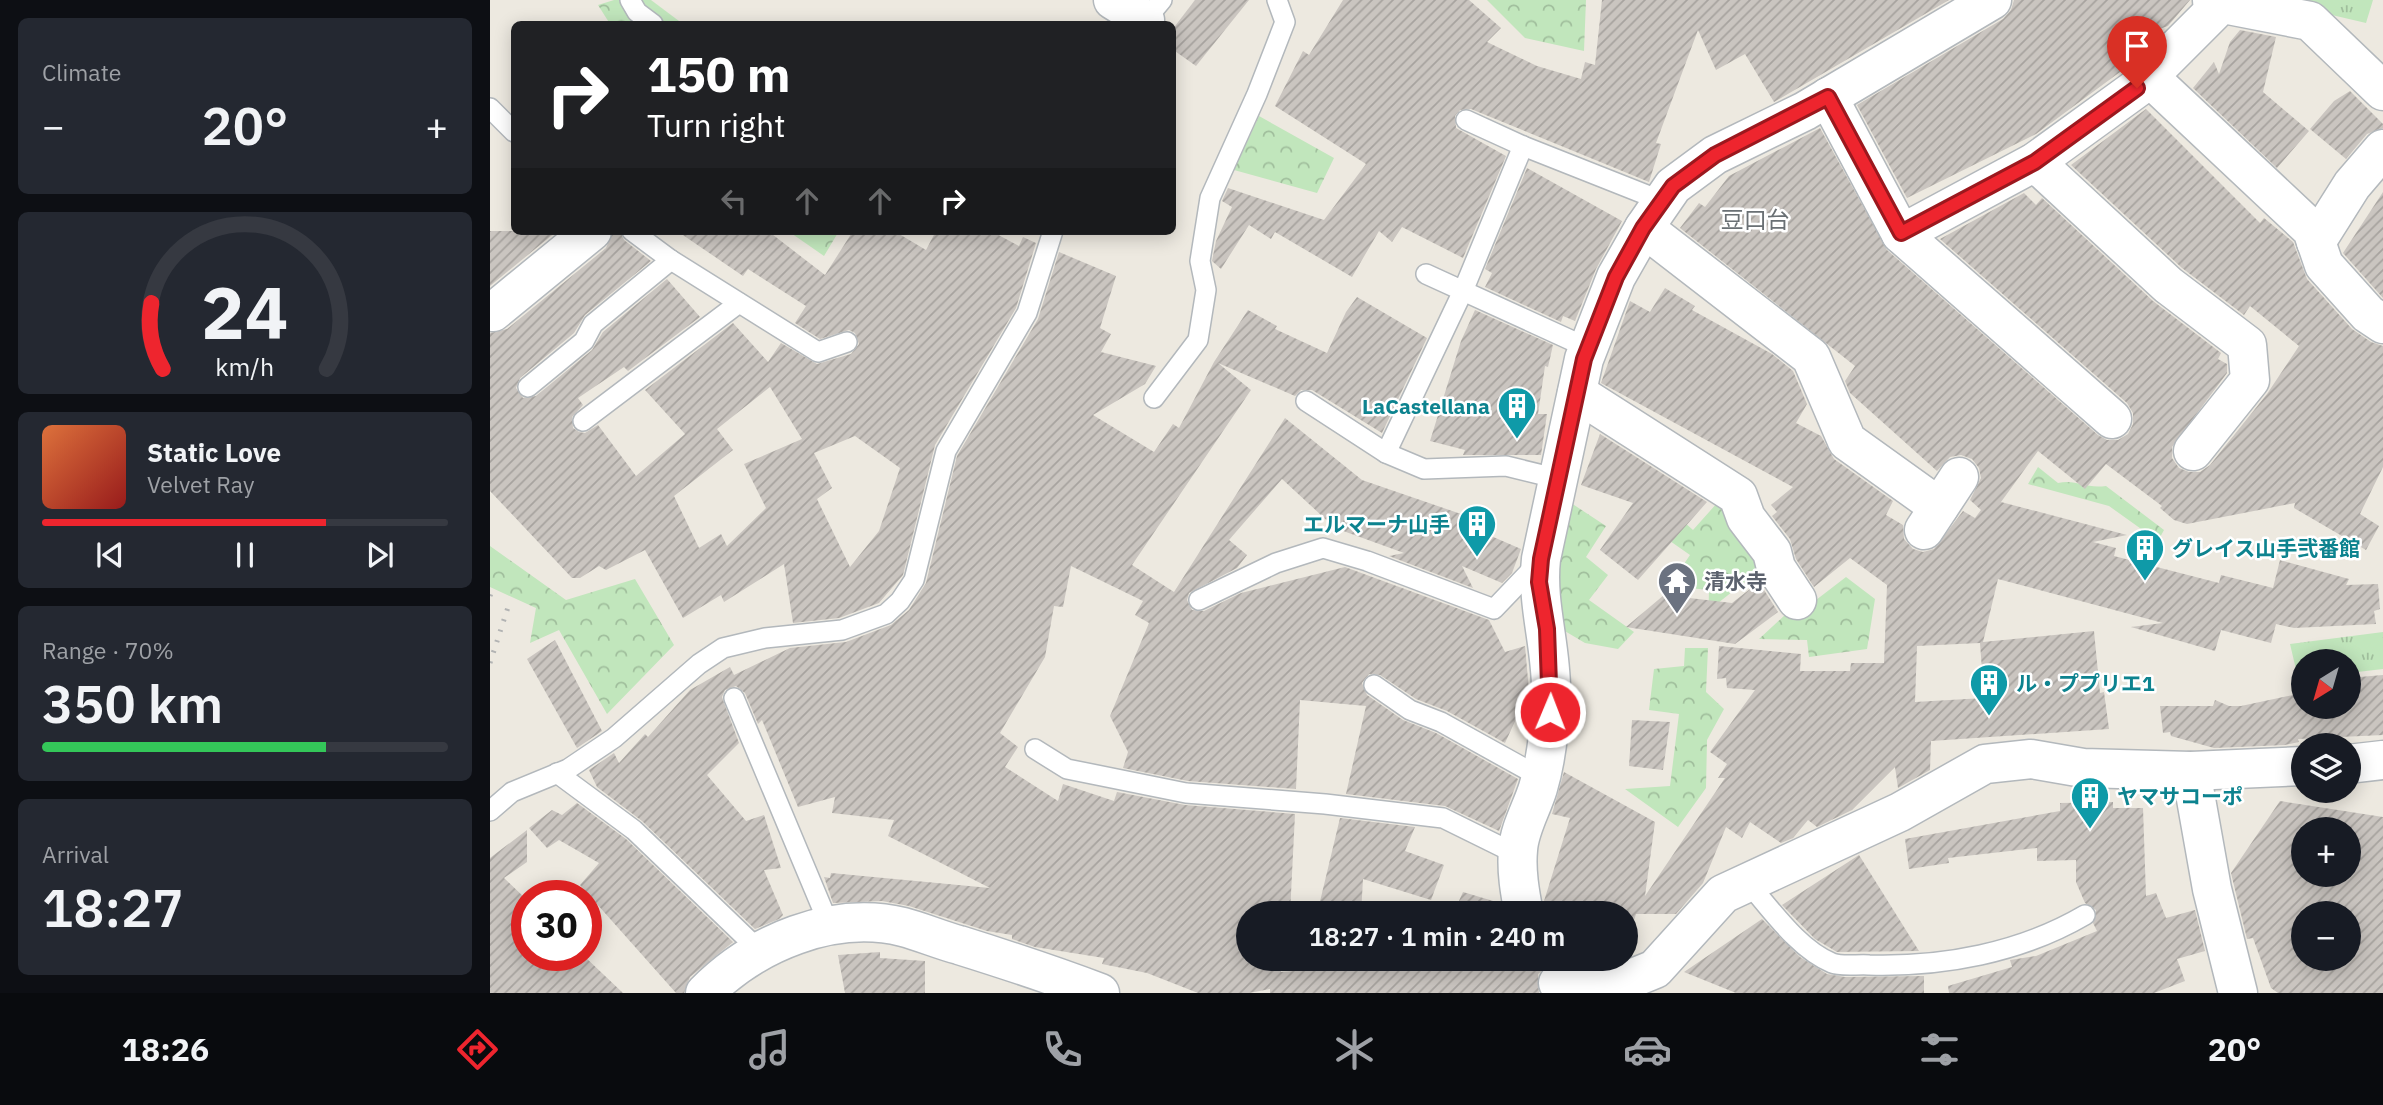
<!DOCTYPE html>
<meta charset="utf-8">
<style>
:root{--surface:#171b24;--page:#242831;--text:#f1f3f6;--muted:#9ea1a6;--line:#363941;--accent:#ee252e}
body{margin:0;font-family:"IBM Plex Sans","Noto Sans JP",sans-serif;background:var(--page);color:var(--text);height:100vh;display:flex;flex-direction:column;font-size:26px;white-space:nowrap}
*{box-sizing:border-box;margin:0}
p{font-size:23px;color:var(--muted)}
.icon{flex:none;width:38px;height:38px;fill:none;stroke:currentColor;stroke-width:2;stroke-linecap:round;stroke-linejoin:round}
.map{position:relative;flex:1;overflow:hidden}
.details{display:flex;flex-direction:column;gap:18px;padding:18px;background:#0d0f14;width:490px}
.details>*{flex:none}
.hud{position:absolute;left:21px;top:21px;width:665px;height:214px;border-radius:10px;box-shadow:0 4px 18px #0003;background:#202124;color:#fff;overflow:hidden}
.needle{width:46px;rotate:217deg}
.controls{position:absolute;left:1801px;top:649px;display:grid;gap:14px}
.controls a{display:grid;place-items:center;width:70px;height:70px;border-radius:50%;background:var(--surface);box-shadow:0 4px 18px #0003;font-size:35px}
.speed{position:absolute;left:21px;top:880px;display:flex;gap:14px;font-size:35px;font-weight:700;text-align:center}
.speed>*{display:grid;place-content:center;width:91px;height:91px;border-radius:50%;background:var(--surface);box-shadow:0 4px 18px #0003;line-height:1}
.speed .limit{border:10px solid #d22;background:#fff;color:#111}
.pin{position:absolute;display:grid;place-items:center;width:60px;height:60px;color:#fff;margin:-72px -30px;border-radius:50% 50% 50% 0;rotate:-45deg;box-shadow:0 0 7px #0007}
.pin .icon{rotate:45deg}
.me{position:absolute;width:77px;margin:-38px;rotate:1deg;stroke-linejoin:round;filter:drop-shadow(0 0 5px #0008)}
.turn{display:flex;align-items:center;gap:24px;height:147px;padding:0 21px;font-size:32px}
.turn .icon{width:91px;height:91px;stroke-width:2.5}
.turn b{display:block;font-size:49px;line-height:60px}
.lanes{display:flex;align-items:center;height:66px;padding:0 21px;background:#0003;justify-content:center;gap:35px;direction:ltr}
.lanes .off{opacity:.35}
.big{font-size:52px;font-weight:600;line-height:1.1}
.details .card{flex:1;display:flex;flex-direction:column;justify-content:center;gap:10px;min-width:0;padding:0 24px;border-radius:10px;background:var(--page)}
.details .dial{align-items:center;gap:0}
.dial svg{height:182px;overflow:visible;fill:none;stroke:var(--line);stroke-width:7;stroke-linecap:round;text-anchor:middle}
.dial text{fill:var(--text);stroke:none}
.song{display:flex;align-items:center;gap:21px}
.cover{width:84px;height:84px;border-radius:10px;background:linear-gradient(135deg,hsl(20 70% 55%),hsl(0 70% 35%))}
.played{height:7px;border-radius:4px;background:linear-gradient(90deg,var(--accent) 70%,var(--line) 70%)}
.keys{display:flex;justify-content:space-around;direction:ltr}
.heat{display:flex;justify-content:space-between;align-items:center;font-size:38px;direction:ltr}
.charge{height:10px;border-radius:5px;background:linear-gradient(90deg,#34c759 70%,var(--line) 0)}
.trip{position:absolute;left:746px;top:901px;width:402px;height:70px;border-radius:35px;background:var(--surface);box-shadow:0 4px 18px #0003;font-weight:600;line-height:70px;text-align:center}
.tabs{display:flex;height:112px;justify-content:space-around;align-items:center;background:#090b0e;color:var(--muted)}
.tabs .icon{width:49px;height:49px}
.tabs .on{color:var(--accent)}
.tabs b{font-size:32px;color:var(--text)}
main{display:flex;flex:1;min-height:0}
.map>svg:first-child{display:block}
</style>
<main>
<section class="details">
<div class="card"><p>Climate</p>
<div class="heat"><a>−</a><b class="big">20°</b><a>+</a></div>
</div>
<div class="card dial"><svg viewBox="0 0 100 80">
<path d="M14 69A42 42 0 1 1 86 69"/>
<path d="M14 69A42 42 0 0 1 9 40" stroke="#ee252e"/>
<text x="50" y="56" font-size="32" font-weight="700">24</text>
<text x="50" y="72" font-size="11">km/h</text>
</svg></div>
<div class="card">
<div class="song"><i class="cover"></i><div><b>Static Love</b><p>Velvet Ray</p></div></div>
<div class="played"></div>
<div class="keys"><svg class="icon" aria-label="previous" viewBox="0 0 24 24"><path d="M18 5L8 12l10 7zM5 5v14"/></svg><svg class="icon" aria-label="pause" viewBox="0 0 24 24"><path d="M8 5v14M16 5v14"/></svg><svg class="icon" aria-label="next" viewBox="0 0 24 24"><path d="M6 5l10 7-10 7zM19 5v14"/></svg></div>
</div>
<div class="card"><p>Range · 70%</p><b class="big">350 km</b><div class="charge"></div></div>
<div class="card"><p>Arrival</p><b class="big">18:27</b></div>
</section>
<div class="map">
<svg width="1893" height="993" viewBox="0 0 1893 993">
<defs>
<pattern id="forest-crowns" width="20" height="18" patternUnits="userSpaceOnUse" patternTransform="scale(1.75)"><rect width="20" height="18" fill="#c1e6bc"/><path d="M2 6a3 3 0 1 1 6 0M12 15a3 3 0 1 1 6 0" fill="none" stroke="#a0be9c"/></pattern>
<pattern id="park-tufts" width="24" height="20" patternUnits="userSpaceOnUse" patternTransform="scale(1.75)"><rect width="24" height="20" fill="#c1e6bc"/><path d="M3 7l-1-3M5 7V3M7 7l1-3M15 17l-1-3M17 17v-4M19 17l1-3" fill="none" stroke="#a0be9c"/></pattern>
<pattern id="building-hatch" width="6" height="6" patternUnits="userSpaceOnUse" patternTransform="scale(1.75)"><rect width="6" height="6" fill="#cac5c0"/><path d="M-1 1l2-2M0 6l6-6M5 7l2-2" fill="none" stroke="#a7a39f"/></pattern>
</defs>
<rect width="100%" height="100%" fill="#ede9e0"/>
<g fill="url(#forest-crowns)">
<path d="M124,0H161L193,24H120L108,5Z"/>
<path d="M997,0H1096L1094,51L1035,38Z"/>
<path d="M769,116L844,158L827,193L744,170Z"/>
<path d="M298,231H349L334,256Z"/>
<path d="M1548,467L1568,483C1587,479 1595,489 1616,486L1674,530L1668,541L1619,506L1538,484Z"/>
<path d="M1078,501L1116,526L1096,557L1118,575L1099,600L1144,632L1128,649L1095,643L1068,627L1063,574Z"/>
<path d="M1228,502L1280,562L1228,603L1218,632L1219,590L1179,586L1200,555L1160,527L1194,522L1203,530Z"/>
<path d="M0,546L76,600L145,579L184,645L117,714L69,630L40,643L46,608L0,587Z"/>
<path d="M1356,577L1385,599L1377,649L1319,657L1317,640L1269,639L1296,614L1313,610Z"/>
<path d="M1195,648H1218L1216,692L1234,709L1217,740L1216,788L1188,827L1135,789L1180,786L1189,714L1159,710L1164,669L1194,666Z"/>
</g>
<g fill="url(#park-tufts)">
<path d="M1778,0H1883L1876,23Z"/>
<path d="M1893,632V669L1859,673L1858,662H1813V678H1808L1800,644Z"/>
</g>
<g fill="url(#building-hatch)" fill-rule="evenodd">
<path d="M705,0H759L706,66L682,49V30Z"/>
<path d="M853,0H979L1011,28L997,42L1047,66L1091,79L1095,62L1105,65L1112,0H1459L1284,102L1255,54L1226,70L1208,30L1166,143L1171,144L1159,182L981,109L970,110L965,116L966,128L1016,156L973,258L912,227L902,242L889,231L862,277L785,232L781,239L759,225L731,269L722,261L726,241L742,207L732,201L738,188L834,220L876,164L785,106L813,51L819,55Z"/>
<path d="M1524,0H1700L1678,26L1640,39L1647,54L1630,72L1546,134L1417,198L1367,105L1513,19L1521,10Z"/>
<path d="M1750,30L1786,37L1773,92L1819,131L1787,168L1703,88L1724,62L1729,74L1740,42Z"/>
<path d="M1860,91L1893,124V128L1877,134L1856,159L1820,129L1844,101Z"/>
<path d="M1656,109L1770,223L1774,218L1803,242L1817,279L1862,329L1881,342L1893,346V467L1870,514L1889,526L1876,550L1804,508L1805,503L1697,524L1684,520L1670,508L1672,506L1616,464L1595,489L1548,451L1511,502L1637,535L1603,542L1626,548L1624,556L1729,583L1731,575L1783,588L1790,560L1859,579L1856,585L1888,584L1890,609L1884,611L1886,624L1804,628L1786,624L1781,643L1731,630L1725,651L1641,627L1673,623L1508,579L1493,642L1604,631L1610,693L1614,692L1619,729L1441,741L1440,770L1408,788L1405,767L1362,810L1327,827L1318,820L1303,838L1291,843L1260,822L1252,838L1236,827L1213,883L1186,914H1146L1136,945V914H1055L1054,901L1080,818L1062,814L1074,772L1165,822L1155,896L1235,778H1228L1237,764L1220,752L1265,690L1237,688L1236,678L1227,679L1229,646L1311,654L1310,671H1360L1361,663H1394L1397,585L1360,558L1324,587L1306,559L1300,539L1282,516L1287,512L1281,505L1303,487L1111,383L1140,301L1160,312L1175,288L1205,306L1202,310L1282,354L1303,371L1317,404L1306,423L1331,436L1344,459L1403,501L1396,515L1413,525L1414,539L1423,549L1433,552L1444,549L1473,511L1485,518L1491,510L1480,500L1491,478L1489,468L1482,459L1471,455L1460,457L1447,471L1360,393L1355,381L1365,366L1190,228L1209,203L1215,207L1239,176L1330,128L1397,250L1608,435L1617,440H1628L1638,434L1643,424V413L1637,403L1450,239L1534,193L1546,205L1552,198L1663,301L1731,353L1728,359L1737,364V373L1682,447V458L1689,468L1699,472H1710L1720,465L1777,394L1809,346L1760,306L1754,315L1692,268L1581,165ZM1490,643L1494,698L1425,702L1427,646Z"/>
<path d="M1037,168L1132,221L1106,269L1085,321L1073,316L1071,322L995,287L1002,273L995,269Z"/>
<path d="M1893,192V298L1853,253Z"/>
<path d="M0,231H67L0,286Z"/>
<path d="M123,231H130L134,240L161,261L95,315L84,333L30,378L26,388L33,398L46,396L102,350L113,332L177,279L210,317L138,371L134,367L88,398L93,405L82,417L83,428L89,432L95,433L108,425L146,476L195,434L155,390L243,323L278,362L291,343L327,364L361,354L369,344L365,333L359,330L330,339L305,323L316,306L258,269L253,276L187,231H278L335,275L363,231H404L436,250L446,231H501L529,246L533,237L546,243L526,308L445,445L413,575L389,603L349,618L303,623L294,564L234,602L231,595L193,618L155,550L116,570L109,566L90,578H82L0,491V333L17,329L116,248ZM280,387L312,439L254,464L276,508L237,546L231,534L209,548L184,496L243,450L227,429ZM365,436L410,468L389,531L360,567L327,499L342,488L324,453Z"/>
<path d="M569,252L626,276L610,328L621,334L611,352L666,366L655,384L603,415L664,452L683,424L689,428L724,362L758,310L787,326L785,329L837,353L856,312L867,297L937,338L892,433L822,390H811L805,396L728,363L761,390L642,565L684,592L795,418L872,480L1003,525L1001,536L1031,549L1022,573L1012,583L972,566L983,588L899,556L914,553L845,528L792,479L739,540L757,555L747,568L699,593L697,600L702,610L714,611L751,593L855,567L999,620L1015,652L1035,646L1039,691L1015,743L957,711L926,699L890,675L879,674L872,683L877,695L913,720L946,733L1028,779L1009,831L955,806L856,794L876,706L810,700L806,789L698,781L633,768L638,752L620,716L659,623L645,615L653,601L581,566L573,607L564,606L555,657L510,733L528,747L515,767L568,801L573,784L624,801L627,792L695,805L805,814L800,914H758V959H788L791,972L878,965L881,959H1066L1048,974L1049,993H780V989L759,993H708L657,973L612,964L614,958L545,947L522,939V935L497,931L419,906L392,901L343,903L334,877L340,878L341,873L500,888L398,836L404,820L342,813L345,797L308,807L272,720L268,724L255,693L246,686L235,690L232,697L249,743L217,775L256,821L274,815L291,868L274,870L293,915L289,919L265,929L152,821L107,787L99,770L124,753L129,763L155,734L158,737L200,690L240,667L244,675L300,648L356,642L401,625L419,610L436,583L467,456L548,319Z"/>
<path d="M985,310L1063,345L1058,367L1055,366L1048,414H1057L1051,455H973L975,450L940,441L971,341Z"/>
<path d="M1110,434L1217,502L1148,580L1110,550L1143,503L1091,485Z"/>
<path d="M1269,582L1288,612L1245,644L1136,627L1174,595L1242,603Z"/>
<path d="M65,640L112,731L87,748L37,659Z"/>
<path d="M1893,675V735L1808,739L1809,742L1795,745L1724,748L1681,736L1680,732L1673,733L1670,706H1723L1725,700L1739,706H1751L1803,695L1802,690L1813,687V707H1858V678Z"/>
<path d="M1142,720L1180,722L1173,770L1139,766Z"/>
<path d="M1790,801L1893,817V993H1788L1781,988L1763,938L1757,939L1741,873ZM1813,830H1858V875H1813ZM1813,914H1858V959H1813Z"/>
<path d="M1623,802V808H1653L1656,896L1666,893L1676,918L1705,910L1715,951L1687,959L1695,981L1664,993H1459L1458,986L1522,967L1520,960L1546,956L1607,931L1603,923L1606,910L1595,903L1586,882V860L1547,861V848L1458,858L1459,863L1419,869L1415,839L1570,811V803Z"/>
<path d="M87,803L136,839L243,942L200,977L194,993H186L90,885L109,863L69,840L57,848L39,828L62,810L72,815Z"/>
<path d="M850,818L925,827L915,851L954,865L941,900L873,879L871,914H827Z"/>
<path d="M37,830V862L14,878L37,900V956H94L133,993H0V858Z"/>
<path d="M1369,855L1429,951L1347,952L1325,939L1292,905Z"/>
<path d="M973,892L1010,903L1012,914H963Z"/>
<path d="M1272,919L1310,957L1337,974L1355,977L1434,976V993H1246L1194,972Z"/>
<path d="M390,952V958L435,961V993H355L348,955Z"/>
</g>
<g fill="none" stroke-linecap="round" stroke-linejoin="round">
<g stroke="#b3b8bc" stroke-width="22">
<g id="lane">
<path d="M140,0L147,12L163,24"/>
<path d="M652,24L672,0"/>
<path d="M0,108L24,132"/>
<path d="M976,120L1033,146L1172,201"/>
<path d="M142,231L181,260L328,352L357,342"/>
<path d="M936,274L1098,348"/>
<path d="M38,387L94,341L103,324L181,260"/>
<path d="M664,398L708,340L716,290L710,261L720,198L767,94L795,22L787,0"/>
<path d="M816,401L896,453L934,469L1016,466L1069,479"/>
<path d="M93,421L249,303"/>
<path d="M896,453L973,291L1033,146"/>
<path d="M709,600L786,563L833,548L877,561L1004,609L1048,563"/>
<path d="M884,685L920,710L951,722L1050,777"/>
<path d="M244,698L340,927"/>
<path d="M545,749L577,769L696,793L835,804L953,818L1028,855"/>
<path d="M67,773L144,830L270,951"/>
<path d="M0,811L22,792L78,769L124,738L209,664L233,648L275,638L352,630L396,614L410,601L424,580L456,451L537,313L563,231"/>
<path d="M1257,882C1281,909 1308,949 1342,963C1352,967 1368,964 1379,965C1453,967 1530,953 1595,915"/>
</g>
</g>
<g stroke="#b3b8bc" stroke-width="41">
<g id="street">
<path d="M623,0L655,20"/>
<path d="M1723,2L1820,21L1893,91"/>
<path d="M1658,76L1822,230L1834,265L1878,314L1893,324"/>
<path d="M1338,97L1411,234L1622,419"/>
<path d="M1545,162L1678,285L1757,345L1760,380L1703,451"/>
<path d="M1154,228L1321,357L1357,441L1449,507"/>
<path d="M1411,234L1545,162L1647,88L1723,12L1722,0"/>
<path d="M1826,242L1862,185L1893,149"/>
<path d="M0,309L3,312L102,231"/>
<path d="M1087,393L1248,496L1256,518L1282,552L1286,568L1307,600"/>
<path d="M1434,530L1469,477"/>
<path d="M1858,764L1893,760"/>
<path d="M1701,771L1722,889L1748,993"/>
<path d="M1034,914C1030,893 1026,871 1028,850C1029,829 1042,808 1048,788C1057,758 1060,724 1061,693C1062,648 1046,604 1051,559L1094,359L1126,277L1154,228L1183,186L1225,155L1315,111L1502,0"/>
<path d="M1068,983L1138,980L1165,969L1233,894L1410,812L1495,764L1541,759L1593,768L1701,771L1813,766"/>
<path d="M215,993C264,943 343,910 413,927C432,932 450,940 469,945C517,960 563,975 610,993"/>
</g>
</g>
<use href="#lane" stroke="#fff" stroke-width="19"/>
<use href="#street" stroke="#fff" stroke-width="38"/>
<g stroke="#b2b3b3" stroke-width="5" stroke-dasharray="2 9" stroke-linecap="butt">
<path d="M0,596L1,593"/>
<path d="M0,663L20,601"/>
</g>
</g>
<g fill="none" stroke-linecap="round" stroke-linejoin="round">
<g stroke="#9b181e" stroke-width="18">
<path id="route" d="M1060,712L1057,629L1049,582L1051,559L1094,359L1126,277L1153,228L1183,186L1225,155L1338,97L1411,233L1545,162L1647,88"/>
</g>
<use href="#route" stroke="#ee252e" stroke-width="12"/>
</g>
<defs>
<g id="building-pin" transform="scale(2.0125)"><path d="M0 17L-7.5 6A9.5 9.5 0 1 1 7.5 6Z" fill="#0f9aa8" stroke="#fff"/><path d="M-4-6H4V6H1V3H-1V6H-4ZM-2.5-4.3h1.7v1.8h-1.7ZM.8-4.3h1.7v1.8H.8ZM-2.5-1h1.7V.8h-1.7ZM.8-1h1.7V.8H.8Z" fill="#fff"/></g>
<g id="temple-pin" transform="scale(2.0125)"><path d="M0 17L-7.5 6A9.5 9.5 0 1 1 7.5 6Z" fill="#6b7280" stroke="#fff"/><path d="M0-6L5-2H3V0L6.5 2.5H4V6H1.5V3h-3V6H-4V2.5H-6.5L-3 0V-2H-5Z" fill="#fff"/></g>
</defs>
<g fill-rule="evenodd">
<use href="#building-pin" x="1027" y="406"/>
<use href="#building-pin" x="987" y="524"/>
<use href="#building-pin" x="1655" y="548"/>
<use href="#temple-pin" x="1187" y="581"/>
<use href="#building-pin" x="1499" y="683"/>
<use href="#building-pin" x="1600" y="796"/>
</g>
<g text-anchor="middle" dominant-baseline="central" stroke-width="5" stroke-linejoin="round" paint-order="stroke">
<g font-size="21" font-weight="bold" fill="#0d838f" stroke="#fff" text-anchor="start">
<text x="1000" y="406" text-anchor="end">LaCastellana</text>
<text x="960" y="524" text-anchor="end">エルマーナ山手</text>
<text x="1682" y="548">グレイス山手弐番館</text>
<text x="1526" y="683">ル・ププリエ1</text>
<text x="1627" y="796">ヤマサコーポ</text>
</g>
<g font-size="21" font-weight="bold" fill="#5b616d" stroke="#fff" text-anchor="start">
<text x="1214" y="581">清水寺</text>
</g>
<g font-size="23" fill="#6a7074" stroke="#fff">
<text x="1265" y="219">豆口台</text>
</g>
</g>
</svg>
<div class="controls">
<a><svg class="needle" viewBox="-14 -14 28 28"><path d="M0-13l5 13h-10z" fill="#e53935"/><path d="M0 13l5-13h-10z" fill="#9ea1a6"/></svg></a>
<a><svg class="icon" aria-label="layers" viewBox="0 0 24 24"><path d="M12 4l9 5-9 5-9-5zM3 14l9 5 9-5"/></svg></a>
<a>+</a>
<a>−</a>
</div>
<div class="speed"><div class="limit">30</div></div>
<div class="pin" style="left:1647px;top:88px;background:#d93025"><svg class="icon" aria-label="arrive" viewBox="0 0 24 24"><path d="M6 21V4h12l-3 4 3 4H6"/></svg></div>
<svg class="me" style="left:1060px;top:712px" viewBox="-20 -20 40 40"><circle r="17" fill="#ee252e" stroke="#fff" stroke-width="3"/><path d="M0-11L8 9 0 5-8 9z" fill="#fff"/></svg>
<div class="trip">18:27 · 1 min · 240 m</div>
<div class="hud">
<div class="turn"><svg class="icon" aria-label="right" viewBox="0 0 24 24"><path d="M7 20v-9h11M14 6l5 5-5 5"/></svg><div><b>150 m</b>Turn right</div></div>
<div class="lanes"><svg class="icon off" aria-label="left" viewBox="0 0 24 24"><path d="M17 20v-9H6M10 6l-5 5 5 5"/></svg><svg class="icon off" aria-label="ahead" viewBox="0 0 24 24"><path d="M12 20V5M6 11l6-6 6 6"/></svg><svg class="icon off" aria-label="ahead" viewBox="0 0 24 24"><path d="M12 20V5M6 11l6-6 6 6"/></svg><svg class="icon" aria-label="right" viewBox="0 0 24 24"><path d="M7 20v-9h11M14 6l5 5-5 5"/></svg></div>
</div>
</div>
</main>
<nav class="tabs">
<b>18:26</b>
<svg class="icon on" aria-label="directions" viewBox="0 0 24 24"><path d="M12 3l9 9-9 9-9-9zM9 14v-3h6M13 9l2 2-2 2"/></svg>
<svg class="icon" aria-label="music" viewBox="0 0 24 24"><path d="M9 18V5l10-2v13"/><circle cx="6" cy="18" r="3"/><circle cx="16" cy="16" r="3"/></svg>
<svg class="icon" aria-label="phone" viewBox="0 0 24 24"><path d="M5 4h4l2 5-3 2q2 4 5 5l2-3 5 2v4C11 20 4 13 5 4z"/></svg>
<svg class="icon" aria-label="climate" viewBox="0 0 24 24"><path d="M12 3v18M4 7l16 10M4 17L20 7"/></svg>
<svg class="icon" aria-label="car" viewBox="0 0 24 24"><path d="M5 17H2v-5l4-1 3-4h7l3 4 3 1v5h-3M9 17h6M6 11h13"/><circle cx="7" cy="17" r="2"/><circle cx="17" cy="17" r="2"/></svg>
<svg class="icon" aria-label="filters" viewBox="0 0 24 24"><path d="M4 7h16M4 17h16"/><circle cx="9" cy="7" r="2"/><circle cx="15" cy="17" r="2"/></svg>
<b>20°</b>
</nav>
